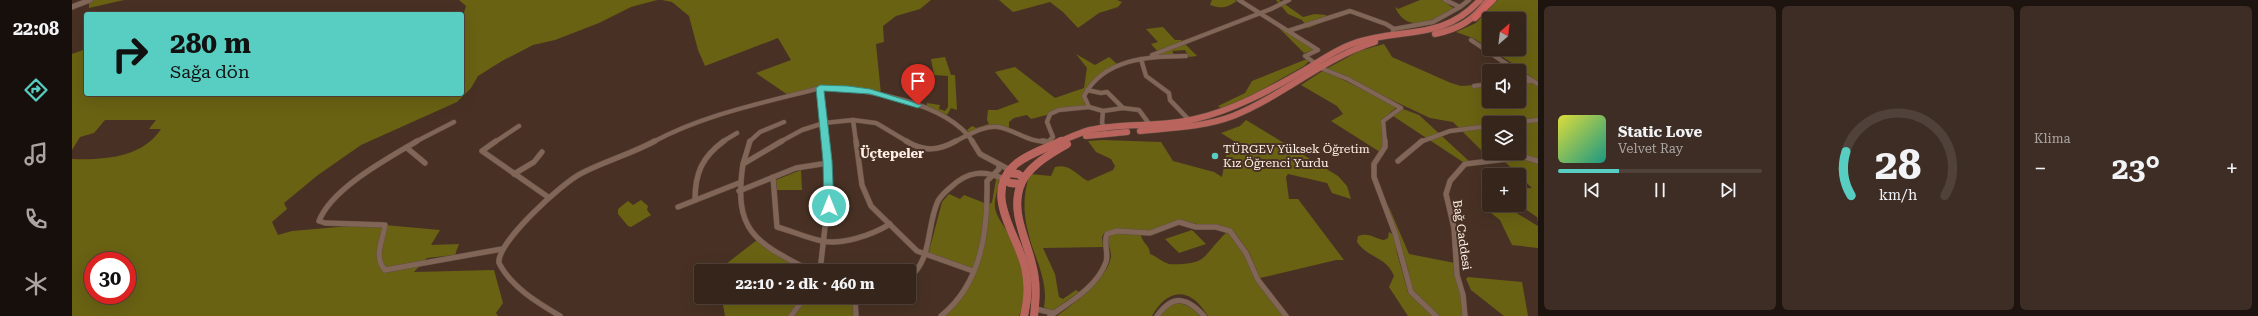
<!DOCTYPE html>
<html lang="tr">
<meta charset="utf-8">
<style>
:root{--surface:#36251b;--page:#3d2d24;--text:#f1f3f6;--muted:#aaa5a3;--line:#50423a;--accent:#57cec1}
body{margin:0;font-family:"Roboto Serif",serif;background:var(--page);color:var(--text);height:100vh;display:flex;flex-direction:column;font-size:15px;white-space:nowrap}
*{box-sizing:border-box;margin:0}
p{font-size:13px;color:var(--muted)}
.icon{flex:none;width:22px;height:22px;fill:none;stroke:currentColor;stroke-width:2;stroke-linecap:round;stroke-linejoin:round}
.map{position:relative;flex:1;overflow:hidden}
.side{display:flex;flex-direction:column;gap:6px;padding:6px;background:#1e140f;width:720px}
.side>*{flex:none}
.hud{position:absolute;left:12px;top:12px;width:380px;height:84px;border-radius:4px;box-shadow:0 4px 16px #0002,0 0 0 1px var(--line);background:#57cec1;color:#111;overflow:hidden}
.needle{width:26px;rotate:28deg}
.tools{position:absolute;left:1410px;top:12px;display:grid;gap:8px}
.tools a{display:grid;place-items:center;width:44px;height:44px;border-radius:4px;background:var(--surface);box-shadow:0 4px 16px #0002,0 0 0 1px var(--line);font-size:20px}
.speed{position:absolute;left:12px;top:252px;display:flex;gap:8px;font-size:20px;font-weight:700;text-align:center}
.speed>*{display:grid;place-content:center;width:52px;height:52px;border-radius:50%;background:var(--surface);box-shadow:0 4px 16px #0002,0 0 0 1px var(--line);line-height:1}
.speed .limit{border:6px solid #d22;background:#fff;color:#111}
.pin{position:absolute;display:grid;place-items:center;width:34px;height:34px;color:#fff;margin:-41px -17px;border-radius:50% 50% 50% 0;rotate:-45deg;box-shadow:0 0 4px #0007}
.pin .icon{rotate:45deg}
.me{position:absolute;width:44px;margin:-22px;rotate:0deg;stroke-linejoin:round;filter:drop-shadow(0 0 3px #0008)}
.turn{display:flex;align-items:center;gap:14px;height:84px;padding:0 20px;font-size:18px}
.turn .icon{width:52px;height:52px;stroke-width:2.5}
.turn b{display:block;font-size:28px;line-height:34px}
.big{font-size:30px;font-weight:700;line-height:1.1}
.side .tile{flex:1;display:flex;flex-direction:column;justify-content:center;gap:6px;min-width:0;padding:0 14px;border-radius:6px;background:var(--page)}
.side .dial{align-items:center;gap:0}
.dial svg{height:104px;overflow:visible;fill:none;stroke:var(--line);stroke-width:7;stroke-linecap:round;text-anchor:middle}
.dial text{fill:var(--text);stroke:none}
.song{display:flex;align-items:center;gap:12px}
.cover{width:48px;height:48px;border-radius:6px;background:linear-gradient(135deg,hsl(60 70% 55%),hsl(170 70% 35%))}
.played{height:4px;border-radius:2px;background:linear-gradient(90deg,var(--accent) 30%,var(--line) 30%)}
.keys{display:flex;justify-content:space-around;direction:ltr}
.heat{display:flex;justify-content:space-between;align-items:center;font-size:22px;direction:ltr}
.side .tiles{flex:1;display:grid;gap:6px;grid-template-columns:repeat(3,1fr)}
.trip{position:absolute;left:622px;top:264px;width:222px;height:40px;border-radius:4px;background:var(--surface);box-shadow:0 4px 16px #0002,0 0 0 1px var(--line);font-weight:700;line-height:40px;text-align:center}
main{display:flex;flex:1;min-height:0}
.tabs{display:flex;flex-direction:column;width:72px;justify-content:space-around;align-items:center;background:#160f0b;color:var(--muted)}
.tabs .icon{width:28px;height:28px}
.tabs .active{color:var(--accent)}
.tabs b{font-size:18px;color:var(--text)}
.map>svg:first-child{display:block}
</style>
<main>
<nav class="tabs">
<b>22:08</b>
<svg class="icon active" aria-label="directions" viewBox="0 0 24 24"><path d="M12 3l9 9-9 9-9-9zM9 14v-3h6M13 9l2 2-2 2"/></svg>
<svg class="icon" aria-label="music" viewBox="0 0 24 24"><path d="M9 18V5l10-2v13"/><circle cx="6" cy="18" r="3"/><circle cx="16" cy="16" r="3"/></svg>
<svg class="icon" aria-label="phone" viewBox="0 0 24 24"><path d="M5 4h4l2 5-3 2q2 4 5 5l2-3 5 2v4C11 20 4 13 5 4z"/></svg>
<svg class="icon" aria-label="climate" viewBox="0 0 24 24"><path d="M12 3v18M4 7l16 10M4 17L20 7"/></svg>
</nav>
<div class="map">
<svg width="1466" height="316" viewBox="0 0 1466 316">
<rect width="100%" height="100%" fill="#483124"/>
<g fill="#696213" fill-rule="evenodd">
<path d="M21,0H52L17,8V2Z"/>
<path d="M387,0H585L559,7L527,23L483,40L461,45L430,61L406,76L399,88L385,102L289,145L246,175L212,203L215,209L200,222L206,235L220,231L301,224L368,230L359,245L387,244L383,255L355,258L342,272L422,270L431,303L424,313L426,316H0V159C32,160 70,158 89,129H77L84,120H33L22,133L8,137L0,150V54L14,49V94H390V19L394,6ZM21,261H55V295H21Z"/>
<path d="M590,0H859L848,9L824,16L811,26L812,42L804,44L809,94L756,88L716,95L684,73L719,60L706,38L633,66L626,50L617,16L600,2Z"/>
<path d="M927,0H1045L1050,2L1046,7L1027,13L1006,28L991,12L978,2L941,12Z"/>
<path d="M1140,0H1163L1165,1C1154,8 1150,9 1138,5Z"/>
<path d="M1204,0H1207L1231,17L1243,14L1254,15L1256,20L1236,28L1230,20L1216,14Z"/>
<path d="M1348,0H1370L1383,9C1362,19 1336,36 1323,7L1326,9Z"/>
<path d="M1425,0H1466V222L1465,217L1447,205V189L1460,188L1432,161H1420L1381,122L1358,118L1254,69L1287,51L1312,44L1320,57L1379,83L1389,86L1417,84V101H1447V82L1463,80C1448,68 1434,59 1418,49H1447V19H1417V48L1401,38L1384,32L1404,23ZM1417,123H1447V153H1417Z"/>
<path d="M1205,26L1242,49V50L1232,53Z"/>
<path d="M1091,27L1103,40H1109L1125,56L1117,57L1113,50L1100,51L1102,54L1089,55L1079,44L1086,42L1074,29Z"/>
<path d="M1004,54L1023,65L1037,57L1045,64L1018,83L1012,93L1013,105L959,119L955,115L942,118L937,122V128C922,124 912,126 897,133L895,130L900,126L904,128L917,124L915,120L916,110H925L947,102L923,72L943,67L983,98L1012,88L1015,68Z"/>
<path d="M873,57L879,75H883L885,110L879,108L875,115L854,108L855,103L868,105L867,109L873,111L876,107V76L862,75L859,59Z"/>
<path d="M1235,59L1238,60L1232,66L1159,107L1150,109L1146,106L1173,93L1180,81Z"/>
<path d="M1252,70L1325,107L1309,120L1312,144L1308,152L1259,121L1271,114L1265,106L1229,85Z"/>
<path d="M1331,109L1347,115L1399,163L1394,164L1321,116Z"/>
<path d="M1174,120L1266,176L1275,186L1279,199L1260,193L1255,183L1216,174L1214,177L1217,199H1226L1272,260H1264L1188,278L1177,252L1163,233L1149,225L1125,224L1113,221L1076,231L1044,229L1032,233L1030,237L1031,247L971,248L983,274L987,297L991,299L1004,290L1007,292L983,309L979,311L972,307C977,280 962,258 956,232C951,212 951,193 958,174L979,176L983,167C998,163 1004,175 1016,181L1041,170L1043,166L1039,159L1024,152L1016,141L1031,140L1089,142L1101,161L1142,172L1150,177L1155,151L1170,148V146L1149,133L1168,126Z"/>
<path d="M729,170L730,190H705L704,180Z"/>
<path d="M922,177L927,180C926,188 922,200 923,208C924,216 932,226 936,233C949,258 959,289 947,316H869L879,308L901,271L856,255L870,202L877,194L888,199L892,195L915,204V207L920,202L924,180Z"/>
<path d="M569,200L576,206L575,210L579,215L559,227L556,226L546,214V209L556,201L561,205Z"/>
<path d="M1316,205L1337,254L1383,263L1391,298V316H1365L1343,296L1339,288L1337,274Z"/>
<path d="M1417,205H1431L1466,226V248L1440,245L1428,220L1419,213Z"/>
<path d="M1120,230L1134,244L1107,253L1093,239Z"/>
<path d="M1317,232L1322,235L1325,253L1336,292L1361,316H1336L1317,287L1322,276C1314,256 1297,259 1285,242L1286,236C1297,232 1301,238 1312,240L1316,238Z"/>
<path d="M1051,233L1069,235C1070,243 1078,245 1078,254C1084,256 1092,263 1097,264C1105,265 1125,264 1131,258C1137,253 1146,240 1154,233H1156L1175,258L1183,280L1211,316H1136C1133,312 1130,307 1126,303C1107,285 1090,298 1080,316H985C1001,304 1037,278 1039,256C1039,249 1035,243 1036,237L1042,234Z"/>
<path d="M685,240L739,271H645Z"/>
<path d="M1396,277L1450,282L1456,316H1432L1399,290L1394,279Z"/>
<path d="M657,297H783L784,316H653L651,305L658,301Z"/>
<path d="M1102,302C1114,304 1120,307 1128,316H1088L1093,309Z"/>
</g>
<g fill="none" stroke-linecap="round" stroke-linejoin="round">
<g stroke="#645045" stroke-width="5">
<g id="minor-far1">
<path d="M1167,0L1246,50L1233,56L1251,69L1276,79L1329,108L1311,121L1313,142"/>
<path d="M1388,7L1397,0"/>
<path d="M1216,31L1278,11L1314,24L1322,29"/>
<path d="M1321,31L1322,29L1361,22L1388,7L1373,0"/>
<path d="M1399,40L1445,71"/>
<path d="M1080,55L1199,9L1217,0"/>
<path d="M1069,59L1074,76L1097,93L1098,100L1118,121"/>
<path d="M1447,72L1466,84"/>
<path d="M1447,82L1459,81"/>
<path d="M1402,86L1417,84"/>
<path d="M748,88C792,88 875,102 901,142"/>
<path d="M1015,90L1029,93L1035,92L1051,108"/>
<path d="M1017,107L1031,111L1030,123L1033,129"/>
<path d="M1031,111L1051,108L1067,110L1078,125"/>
<path d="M781,120L804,123L836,142"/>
<path d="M1436,123L1466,120"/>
<path d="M343,142L382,122"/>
<path d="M423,142L447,126"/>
<path d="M581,142C633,114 691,103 748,88L752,123L781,120L784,142"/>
<path d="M650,142L665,133"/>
<path d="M677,142L688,132L712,122"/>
<path d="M708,142L730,130L752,123L753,142"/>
<path d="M882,142C895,136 911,125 926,127C944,130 958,144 977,141L981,137L975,122L978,114L987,110L1017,107L1012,96C1031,59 1076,56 1114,56"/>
<path d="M1348,142L1378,131L1417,126"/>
</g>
</g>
<g stroke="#645045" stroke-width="6">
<g id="minor">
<path d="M345,141C315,159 260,188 247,221L253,223L313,225C311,241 301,256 313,270L430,249"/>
<path d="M424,141L410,151L476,197"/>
<path d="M678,141L671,164L710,141"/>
<path d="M784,141L790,185L799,206L845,251L901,271"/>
<path d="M834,141C852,152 866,151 884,141"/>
<path d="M900,141L908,154L938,170"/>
<path d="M970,141H972"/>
<path d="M1313,141V147L1302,164V177L1323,233L1339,292L1364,316"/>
<path d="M335,148L353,163"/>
<path d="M1326,161L1350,141"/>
<path d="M671,164C661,232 683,242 739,271"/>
<path d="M442,174L462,162L470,152"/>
<path d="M701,177L705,227C720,231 735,238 750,241C771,245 800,235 818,224"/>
<path d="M667,191L724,168L756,163"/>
<path d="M623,200C623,173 630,157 652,141"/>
<path d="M606,207L667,183"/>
<path d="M748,271L757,192L753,141"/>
<path d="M837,278C861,258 854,227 866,201C869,196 874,191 879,187C896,171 911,170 932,179"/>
<path d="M783,297L784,316"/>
<path d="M964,309L981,313"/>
<path d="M488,316C466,303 439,287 427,263C424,243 491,182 510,173C533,161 559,154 583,141"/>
<path d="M719,316L733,297"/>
<path d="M869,316C910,283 916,230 915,181L927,169V165"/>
<path d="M978,316C999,301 1025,287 1034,262C1037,253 1031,243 1035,234L1045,231L1078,233L1107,222L1124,227H1144L1158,231L1174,253L1186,280L1214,316"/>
<path d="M1085,316C1101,294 1115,297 1132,316"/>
<path d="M1393,316L1391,295L1385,275L1382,228L1374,194L1378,181L1393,164L1452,157L1466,161"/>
</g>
</g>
<g stroke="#645045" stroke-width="6">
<path id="tertiary" d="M0,7L18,0"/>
</g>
<g stroke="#645045" stroke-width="7">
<g id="primary-far1">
<path d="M1363,34C1387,29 1402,20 1416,0"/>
<path d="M1068,131C1099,128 1132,127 1161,116C1211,96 1251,58 1303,42"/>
<path d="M1014,136L1055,132"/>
<path d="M987,142C997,138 1007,133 1018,130C1052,122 1089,128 1123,119C1162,110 1198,90 1233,70C1248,61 1263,50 1280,44C1329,26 1368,43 1408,0"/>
</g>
</g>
<g stroke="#645045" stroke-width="8">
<g id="primary">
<path d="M936,173L946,174L952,178"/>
<path d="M932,179L938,183L949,184"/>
<path d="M952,316C956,300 957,284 953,267C945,234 909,192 945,163C958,153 975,148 989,141"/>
<path d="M962,316C964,298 965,282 960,264C954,238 938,211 949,184C957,165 979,154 995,144"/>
</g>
</g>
<g stroke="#645045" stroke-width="7">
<path id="trunk" d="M1403,18L1421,0"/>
</g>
<use href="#minor-far1" stroke="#816658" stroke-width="4"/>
<use href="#minor" stroke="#816658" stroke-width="5"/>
<use href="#tertiary" stroke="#816658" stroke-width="5"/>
<use href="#primary-far1" stroke="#ba645e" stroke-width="6"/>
<use href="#primary" stroke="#ba645e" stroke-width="8"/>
<use href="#trunk" stroke="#cd6460" stroke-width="6"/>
</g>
<path fill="#57cec1" stroke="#39867d" d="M748,85L776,86L798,89L850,105L846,108L798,94L752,91L760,161L762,206L757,209L752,206L751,161L744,88Z"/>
<circle fill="#57cec1" stroke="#483124" stroke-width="1.5" cx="1143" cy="156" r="4"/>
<g text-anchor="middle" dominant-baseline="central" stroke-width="4" stroke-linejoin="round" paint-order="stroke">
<g font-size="12" fill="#ffefe7" stroke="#483124" text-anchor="start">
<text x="1151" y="149">TÜRGEV Yüksek Öğretim<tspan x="1151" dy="14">Kız Öğrenci Yurdu</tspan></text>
</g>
<g font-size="12" fill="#ffefe7" stroke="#483124">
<text transform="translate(1390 235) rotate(82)">Bağ Caddesi</text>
</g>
<g font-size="13" font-weight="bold" fill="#ffefe7" stroke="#483124">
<text x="820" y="153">Üçtepeler</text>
</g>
</g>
</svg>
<div class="tools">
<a><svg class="needle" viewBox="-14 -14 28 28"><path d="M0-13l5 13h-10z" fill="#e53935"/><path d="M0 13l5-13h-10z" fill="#aaa5a3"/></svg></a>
<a><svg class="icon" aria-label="sound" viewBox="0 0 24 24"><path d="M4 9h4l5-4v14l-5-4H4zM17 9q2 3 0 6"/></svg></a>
<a><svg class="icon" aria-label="layers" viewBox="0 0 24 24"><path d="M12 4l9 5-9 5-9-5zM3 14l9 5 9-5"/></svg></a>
<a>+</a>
</div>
<div class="speed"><div class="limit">30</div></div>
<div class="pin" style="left:846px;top:105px;background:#d93025"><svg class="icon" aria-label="arrive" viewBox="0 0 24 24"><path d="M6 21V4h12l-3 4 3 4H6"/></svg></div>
<svg class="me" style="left:757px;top:206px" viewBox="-20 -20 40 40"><circle r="17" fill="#57cec1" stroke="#fff" stroke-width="3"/><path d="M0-11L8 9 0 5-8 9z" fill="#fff"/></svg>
<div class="trip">22:10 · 2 dk · 460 m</div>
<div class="hud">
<div class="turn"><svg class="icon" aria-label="right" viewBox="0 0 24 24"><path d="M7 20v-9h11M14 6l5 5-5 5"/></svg><div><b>280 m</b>Sağa dön</div></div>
</div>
</div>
<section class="side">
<div class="tiles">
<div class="tile">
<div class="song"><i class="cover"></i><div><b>Static Love</b><p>Velvet Ray</p></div></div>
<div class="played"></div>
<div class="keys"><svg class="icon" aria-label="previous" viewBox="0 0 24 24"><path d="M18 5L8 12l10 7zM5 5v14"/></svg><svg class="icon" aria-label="pause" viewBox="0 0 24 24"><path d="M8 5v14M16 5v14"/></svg><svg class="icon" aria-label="next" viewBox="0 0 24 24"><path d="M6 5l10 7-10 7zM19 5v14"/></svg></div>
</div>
<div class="tile dial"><svg viewBox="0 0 100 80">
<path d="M14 69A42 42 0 1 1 86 69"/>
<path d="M14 69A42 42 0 0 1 10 35" stroke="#57cec1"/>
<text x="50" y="56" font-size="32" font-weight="700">28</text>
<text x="50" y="72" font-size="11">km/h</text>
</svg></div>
<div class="tile"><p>Klima</p>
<div class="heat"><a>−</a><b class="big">23°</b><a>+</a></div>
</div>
</div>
</section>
</main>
